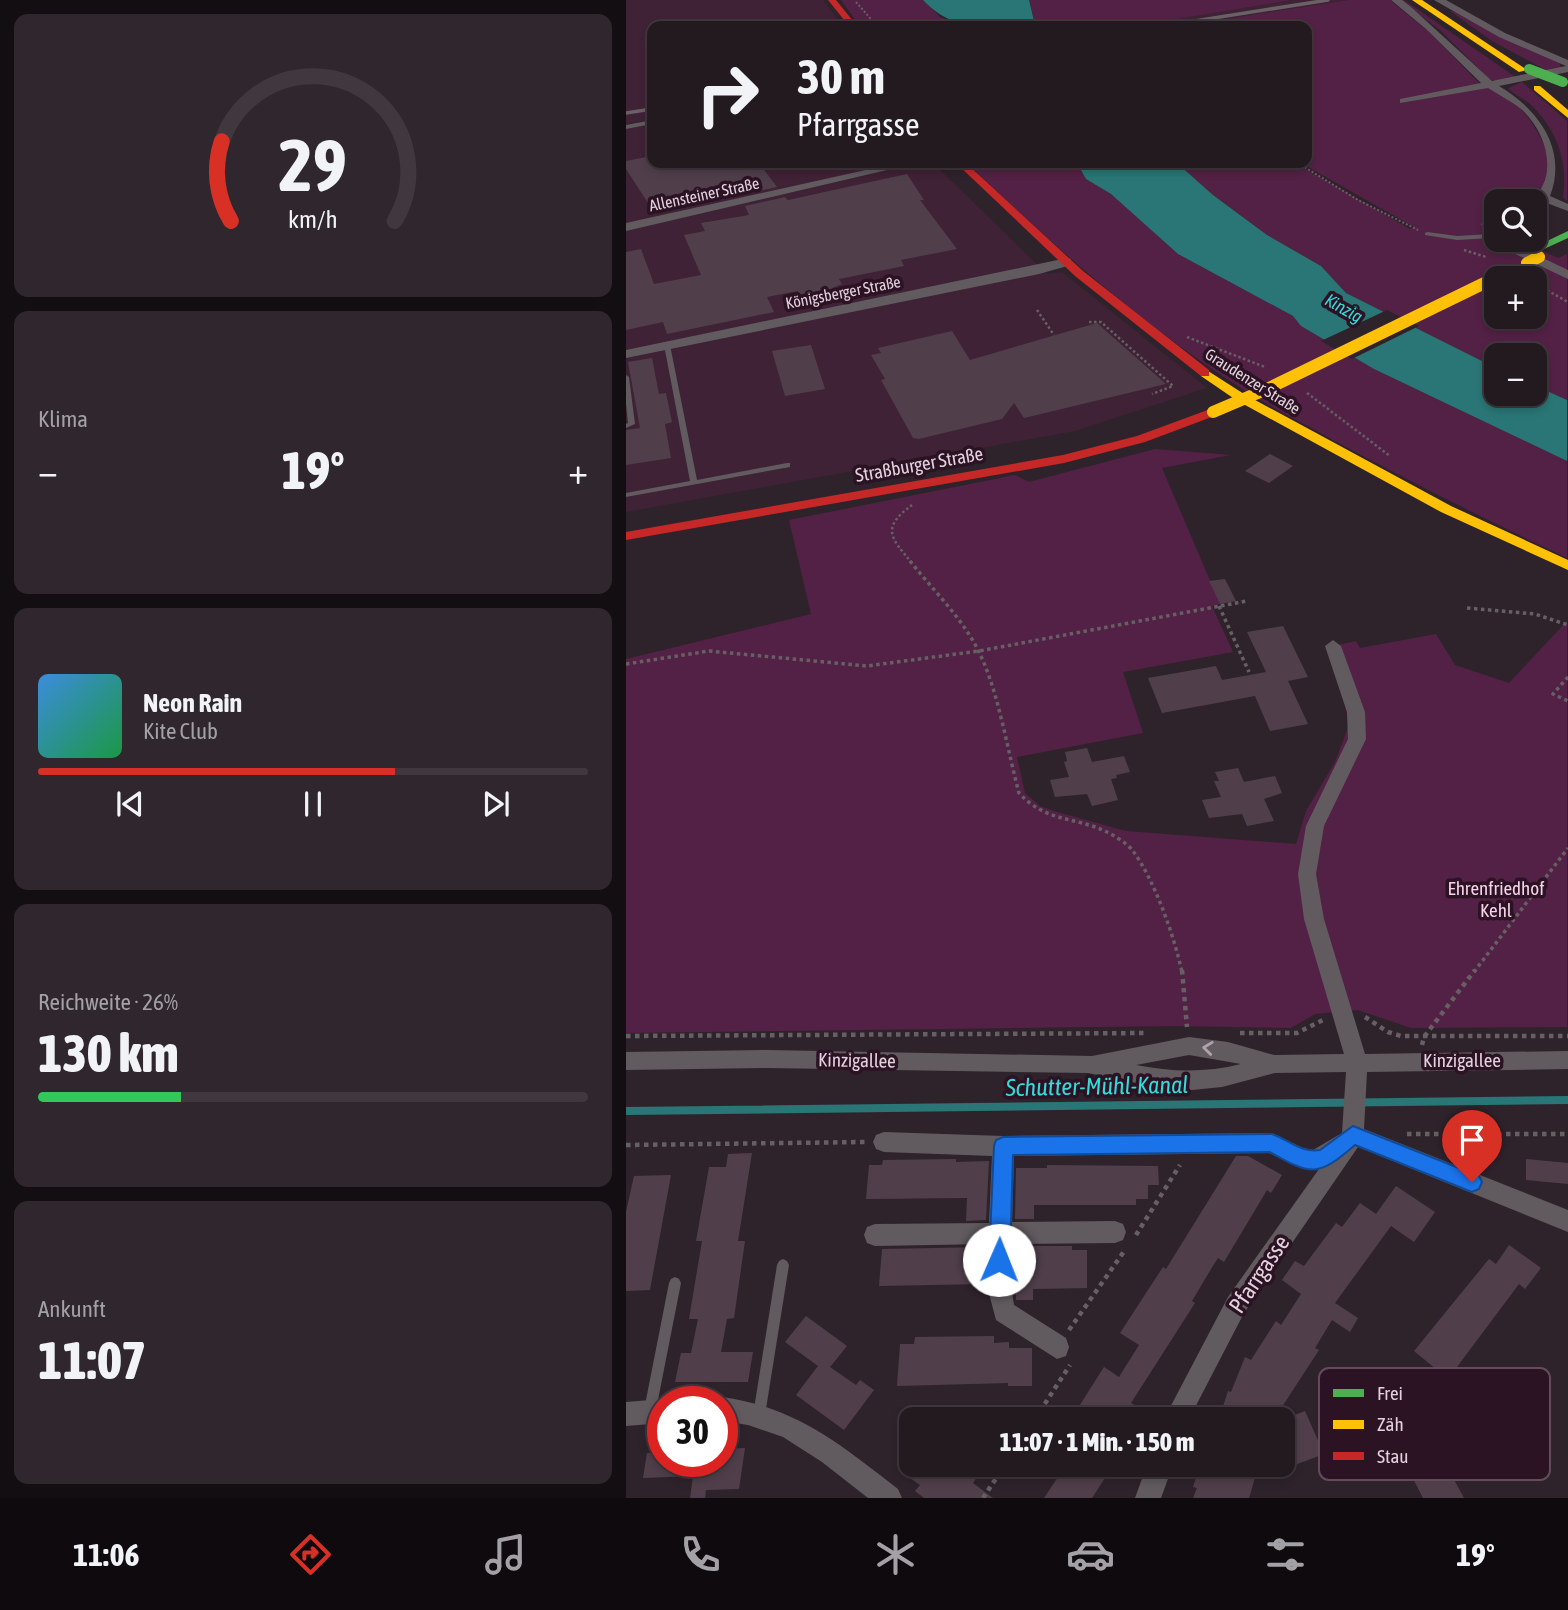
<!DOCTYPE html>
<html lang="de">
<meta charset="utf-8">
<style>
:root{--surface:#231a20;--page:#2f272d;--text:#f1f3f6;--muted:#a3a1a5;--line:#40383e;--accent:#d93025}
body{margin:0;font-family:"Asap Condensed",sans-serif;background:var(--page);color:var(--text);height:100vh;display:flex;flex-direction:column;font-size:26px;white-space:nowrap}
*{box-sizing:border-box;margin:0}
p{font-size:23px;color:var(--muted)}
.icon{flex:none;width:38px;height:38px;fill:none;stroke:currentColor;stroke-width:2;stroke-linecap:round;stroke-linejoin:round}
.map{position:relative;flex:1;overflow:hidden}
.side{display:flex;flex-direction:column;gap:14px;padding:14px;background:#130e12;width:626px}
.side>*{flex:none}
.hud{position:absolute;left:21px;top:21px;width:665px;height:147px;border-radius:14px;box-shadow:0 4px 10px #0003,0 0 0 2px var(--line);background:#231a20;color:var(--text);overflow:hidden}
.fabs{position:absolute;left:858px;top:189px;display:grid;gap:14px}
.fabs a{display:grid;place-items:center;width:63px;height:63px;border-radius:14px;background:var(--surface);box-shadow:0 4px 10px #0003,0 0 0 2px var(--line);font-size:35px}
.speed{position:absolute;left:21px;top:1386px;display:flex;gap:14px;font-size:35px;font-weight:700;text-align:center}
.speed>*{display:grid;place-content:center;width:91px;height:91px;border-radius:50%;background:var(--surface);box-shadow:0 4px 10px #0003,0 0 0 2px var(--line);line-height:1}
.speed .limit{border:10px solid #d22;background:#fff;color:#111}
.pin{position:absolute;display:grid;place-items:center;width:60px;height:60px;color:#fff;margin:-72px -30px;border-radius:50% 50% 50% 0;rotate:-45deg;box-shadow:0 0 7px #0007}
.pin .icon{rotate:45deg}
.me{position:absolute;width:77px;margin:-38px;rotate:1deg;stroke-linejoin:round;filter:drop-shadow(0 0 5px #0008)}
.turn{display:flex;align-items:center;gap:24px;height:147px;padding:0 35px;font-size:32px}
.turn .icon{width:91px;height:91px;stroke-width:2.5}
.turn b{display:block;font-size:49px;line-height:60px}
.big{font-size:52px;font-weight:800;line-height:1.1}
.side .widget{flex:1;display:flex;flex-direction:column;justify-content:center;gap:10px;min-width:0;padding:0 24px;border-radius:14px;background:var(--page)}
.side .dial{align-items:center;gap:0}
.dial svg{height:182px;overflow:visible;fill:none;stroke:var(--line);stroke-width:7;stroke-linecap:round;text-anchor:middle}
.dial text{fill:var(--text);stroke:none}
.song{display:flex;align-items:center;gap:21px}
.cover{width:84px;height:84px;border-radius:10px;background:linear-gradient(135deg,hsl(210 70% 55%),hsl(140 70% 35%))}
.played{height:7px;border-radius:4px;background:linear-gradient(90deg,var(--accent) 65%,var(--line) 65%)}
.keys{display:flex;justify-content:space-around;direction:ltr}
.heat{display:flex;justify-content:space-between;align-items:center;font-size:38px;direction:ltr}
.charge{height:10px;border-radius:5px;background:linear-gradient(90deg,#34c759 26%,var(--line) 0)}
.trip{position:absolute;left:273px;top:1407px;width:396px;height:70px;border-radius:14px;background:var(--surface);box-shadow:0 4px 10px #0003,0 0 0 2px var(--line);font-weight:800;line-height:70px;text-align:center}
.menu{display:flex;height:112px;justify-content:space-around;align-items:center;background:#0e0a0d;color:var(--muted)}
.menu .icon{width:49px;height:49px}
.menu .selected{color:var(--accent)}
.menu b{font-size:32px;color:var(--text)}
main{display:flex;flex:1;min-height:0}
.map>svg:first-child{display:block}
</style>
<main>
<section class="side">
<div class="widget dial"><svg viewBox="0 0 100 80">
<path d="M14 69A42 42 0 1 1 86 69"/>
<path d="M14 69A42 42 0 0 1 10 34" stroke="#d93025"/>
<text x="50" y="56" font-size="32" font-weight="700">29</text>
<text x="50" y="72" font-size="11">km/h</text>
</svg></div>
<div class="widget"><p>Klima</p>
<div class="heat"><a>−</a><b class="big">19°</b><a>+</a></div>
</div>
<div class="widget">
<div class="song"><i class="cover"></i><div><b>Neon Rain</b><p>Kite Club</p></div></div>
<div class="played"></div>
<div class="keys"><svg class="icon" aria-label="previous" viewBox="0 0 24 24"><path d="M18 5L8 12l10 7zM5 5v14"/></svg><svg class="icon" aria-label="pause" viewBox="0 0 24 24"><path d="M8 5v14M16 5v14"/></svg><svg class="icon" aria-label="next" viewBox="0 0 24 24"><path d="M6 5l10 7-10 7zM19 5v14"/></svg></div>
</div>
<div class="widget"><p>Reichweite · 26%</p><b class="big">130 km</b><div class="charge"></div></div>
<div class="widget"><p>Ankunft</p><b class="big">11:07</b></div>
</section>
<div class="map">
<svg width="942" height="1498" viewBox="0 0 942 1498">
<rect width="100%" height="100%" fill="#2f232b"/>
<g fill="#3f2235">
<path d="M0,0H197L217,26H26V119L0,124Z"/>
<path d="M666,0H723L552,26L513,24Z"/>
<path d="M26,123V163H307L421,274L436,272L581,388L449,431L0,512V128Z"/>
</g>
<g fill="#532145" fill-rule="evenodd">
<path d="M215,0H297L314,17L340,26H234Z"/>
<path d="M403,0H666L508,26H413L408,21Z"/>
<path d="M723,0H764L803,32L856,86C899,99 916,134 928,173L910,199L870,201V212L866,214L870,216V240H898L896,242L932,258L941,254V400L908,385V355H870V368L720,293L695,266L641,235L587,195L551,163H669L784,229L788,227L675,163H681V26H552ZM870,278H908V317H870Z"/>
<path d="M774,0H778L891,78L873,82L863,79L814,30Z"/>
<path d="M824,11L832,12L933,62L935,68L922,71L866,41Z"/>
<path d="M896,82L941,121V201L937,197C942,161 931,129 904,104C897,98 888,95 882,88Z"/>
<path d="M347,163H451L460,179L485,194L552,254L667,316L675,326L748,369L941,461V558C861,520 783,481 705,439C679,424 651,411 626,395C523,331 431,249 343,165Z"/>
<path d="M529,449L605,455L536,468L594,604L586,606L607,652L497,672L517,733L391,757L399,793L414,806L431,812L500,831L670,844L680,811L709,762L723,725L707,646L730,641L734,648L810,634L829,665L883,683L941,621V1027L785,1028L732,1010L689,1014L665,1028L553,1026L0,1033V659L185,614L163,520L389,475L403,482Z"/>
</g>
<g fill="#2a7676">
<path d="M297,0H403L408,21L413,26C369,26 329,35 297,0Z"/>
<path d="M451,163H551L587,195L641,235L695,266L720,293L870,368V394H908V385L941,400V461L748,369L675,326L667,316L552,254L485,194L460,179Z"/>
</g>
<path fill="#2f232b" d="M761,310L793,326L726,359L695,341Z"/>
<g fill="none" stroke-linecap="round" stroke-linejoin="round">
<path stroke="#2a7676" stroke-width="8" d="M0,1111L942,1100"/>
</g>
<g fill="#503f4b">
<path d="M26,156V163H133L151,187L113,195L108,184L22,203L0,169V161Z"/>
<path d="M281,174L298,200H294L331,249L275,260L278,266L213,279L216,284L193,294L195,302L179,305L172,291L141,297L148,312L41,334L37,322L0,330V252L15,249L28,284L75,275L58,235L79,231L75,223L123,215L119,206L159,197L162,200Z"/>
<path d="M471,323L540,384L398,418L388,403L376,419L293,439L287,438L255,380L259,379L245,355L255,353L252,348L326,331L344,360Z"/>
<path d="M185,345L199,389L159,396L146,351Z"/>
<path d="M26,358L33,394L40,393L46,422L39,424L45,458L0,465V430L14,428L2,362Z"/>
<path d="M644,454L667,466L643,483L619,471Z"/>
<path d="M599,579L610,601L594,604L583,581Z"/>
<path d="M657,626L682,677L662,681L682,724L644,731L629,696L536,713L522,678L590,666L596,680L640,672L621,632Z"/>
<path d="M461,748L466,762L498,756L504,772L490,775L491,778L485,779L492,800L466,806L461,794L429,797L424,780L443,777L438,762L441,761L439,752Z"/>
<path d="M612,768L618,782L649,776L656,793L638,799L648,821L621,826L616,814L583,818L576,800L595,797L588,781H593L589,772Z"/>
<path d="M126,1153L112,1241H119L108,1318L101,1319L95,1352H127L122,1382H49L55,1353H65L72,1319H63L76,1241H70L83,1167H100L102,1154Z"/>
<path d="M610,1156H622L656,1175L645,1193L641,1190L598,1262L592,1258L585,1269L566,1301L569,1303L505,1403L510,1406L503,1419H445L478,1367L493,1377L513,1345L494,1333L537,1267L540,1269Z"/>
<path d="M330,1159V1162L363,1161L360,1220L340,1221L341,1198L240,1199L243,1165H256L257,1160Z"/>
<path d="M900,1159L942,1163V1184L900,1180Z"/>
<path d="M421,1165L532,1166L533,1185H522V1199H510V1205H408V1219H389L390,1168H421Z"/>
<path d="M45,1175L24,1290L0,1291V1212L8,1176Z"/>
<path d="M770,1186L809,1212L788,1242L765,1226L709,1303L732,1318L724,1332L706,1320L689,1348L693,1350L648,1419H593L602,1391L605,1392L619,1357L625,1360L650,1321L655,1325L675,1294L656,1280L669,1261L678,1266L710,1223L716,1227L734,1203L750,1214Z"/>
<path d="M883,1245L915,1268L899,1289L893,1284L822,1379L788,1351L863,1259L870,1264Z"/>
<path d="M408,1246H446V1250H461V1288L407,1289V1300H390L388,1253H407Z"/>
<path d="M360,1247L358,1284L253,1286L256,1249Z"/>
<path d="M180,1316L221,1346L204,1367L230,1385L234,1380L248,1390L218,1430L170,1395L192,1366L159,1342Z"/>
<path d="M368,1336V1343L383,1342V1348H406V1386H382V1383L271,1386L274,1344H288L289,1337Z"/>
<path d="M679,1411L698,1454L666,1466L656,1443V1420Z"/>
<path d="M830,1436L845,1461L825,1474L838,1498H797L779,1463Z"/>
<path d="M119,1448L113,1489L80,1490L79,1498H64L67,1476L17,1478L21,1453L37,1452V1461H96V1449Z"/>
<path d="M290,1465H343L354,1473L347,1483L367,1498H298L289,1491L294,1485L281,1476Z"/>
<path d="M440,1465H466L481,1475L466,1498H418Z"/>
<path d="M574,1465H595L629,1478L623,1498H567L571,1488L567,1487Z"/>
</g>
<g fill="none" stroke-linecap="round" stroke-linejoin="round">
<g stroke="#666064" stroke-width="2" stroke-dasharray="2 2" stroke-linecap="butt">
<path d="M230,2L251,26"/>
<path d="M672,163L732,200L792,230"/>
</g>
<g stroke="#666064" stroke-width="2.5" stroke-dasharray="2.5 2.5" stroke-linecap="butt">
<path d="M838,250L860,257"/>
<path d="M908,283L942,302"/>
<path d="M411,310L428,335"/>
<path d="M463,322H475L547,386L526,394"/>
<path d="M561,337L639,367"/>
<path d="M681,393L764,456"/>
<path d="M286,563C264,537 255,528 286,505"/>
</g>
<g stroke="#666064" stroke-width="3.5" stroke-dasharray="3.5 3.5" stroke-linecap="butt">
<path d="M284,561C307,590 337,619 353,652C373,693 381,749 393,793C421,823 448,816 481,832C489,836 502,844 507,851C529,881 548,936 556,972"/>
<path d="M593,606L623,672"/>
<path d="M841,608L909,614L942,625"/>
<path d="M0,664L83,651L241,666L353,651L621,601"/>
<path d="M942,677L927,694L942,701"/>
<path d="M848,972L942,848"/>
</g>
<g stroke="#666064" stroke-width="4.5" stroke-dasharray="4.5 4.5" stroke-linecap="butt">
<path d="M556,970L561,1027"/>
<path d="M739,1017L762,1032L775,1036H942"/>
<path d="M614,1033H671L697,1020"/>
<path d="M0,1036L522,1033"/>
<path d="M796,1045L798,1037L849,970"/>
<path d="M781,1134H942"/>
<path d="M0,1145L239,1142"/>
<path d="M510,1235L554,1165"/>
<path d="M443,1330L499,1250"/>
<path d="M409,1419L444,1365"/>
<path d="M357,1498L379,1465"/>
</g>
<g fill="#615b60" fill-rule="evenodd">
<path d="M26,120V124L0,129V125Z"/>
<path d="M801,232L831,236L866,234L869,236L866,238L831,240L799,235V233Z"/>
<path d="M41,343L44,345L71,480L161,463H164V467L0,497V493L64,481L38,345Z"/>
<path d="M0,375L3,377L9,424L0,428V424L2,423L0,404Z"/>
<path d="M157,1259L161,1261L163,1265L139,1415L137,1419L133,1421L129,1419L127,1415L151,1265L153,1261Z"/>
<path d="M49,1277L53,1279L55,1283L30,1410L28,1414L24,1416L20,1414L18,1410L43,1283L45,1279Z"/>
</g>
<g fill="#615b60" fill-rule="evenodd">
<path d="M765,0H776L785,7L866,81L940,66L873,37L808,0H820L879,33L942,60V72L873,86C912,109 942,149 924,196L942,204V211L918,202L908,207V201H904C934,178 921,132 895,109C885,101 873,95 862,88L774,103V99L855,83L800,29Z"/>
<path d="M271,163H291L0,231V223Z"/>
<path d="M870,213L867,225L870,240H879L942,270V279L866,243L855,224Z"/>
<path d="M441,258L445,259V265L413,274L0,358V350Z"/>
<path d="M707,640L715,646L739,712L740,739L698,826L690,874L698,919L739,1054L942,1051V1069L741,1072L738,1129L942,1210V1232L732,1147L618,1313L563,1419H538L602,1297L693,1169L673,1167L643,1153L388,1156L386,1222L489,1221L497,1224L500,1232L497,1240L489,1243L386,1244L385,1286L388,1305L440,1338L443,1347L440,1356L431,1359L370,1320L361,1286L363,1244L249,1246L241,1243L238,1235L241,1227L249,1224L363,1223L366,1156L258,1152L250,1149L247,1142L250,1135L258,1132L377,1136L646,1133L677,1148L687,1150L716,1133L720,1072L649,1073L596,1087L566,1090L540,1089L462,1073L142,1068L0,1070V1052L142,1050L466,1056L563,1037L602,1042L648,1055L718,1054L678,919L672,874L680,826L722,739L721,712L699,646ZM563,1055L615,1064C579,1073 546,1072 510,1065Z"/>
<path d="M96,1397C170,1407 215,1445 272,1489L276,1498H242L196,1462L157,1437L122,1425L96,1421V1402H87Z"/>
<path d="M37,1399L45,1402H37V1423L0,1426V1402Z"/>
<path d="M521,1465H547L535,1498H509Z"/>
</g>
<path fill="#4caf50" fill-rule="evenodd" d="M942,231V238L907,254L898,252Z"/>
<g fill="#ffc107" fill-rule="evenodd">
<path d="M786,0H796L901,70L893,72Z"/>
<path d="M908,86H914L942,110V118L908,90Z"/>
<path d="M579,369L618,394L825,506L942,560V570L815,512L610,400L575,376V370Z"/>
</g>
<g fill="#c62828" fill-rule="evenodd">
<path d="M202,0H210L231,26H223Z"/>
<path d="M330,163H340L457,271L583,370V376H575L449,276Z"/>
<path d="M587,408L591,409V415L519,442L438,463L0,540V532L437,455L511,436Z"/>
</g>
<g stroke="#696166" stroke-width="3.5">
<path d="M518,26L546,22"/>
<path d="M537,26L702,0"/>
<path d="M0,113L26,109"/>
</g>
<path stroke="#4caf50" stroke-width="10" d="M903,69L937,82"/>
<g stroke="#ffc107" stroke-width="12">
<path d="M901,263L913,257"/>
<path d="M587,412L641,389L877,274"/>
</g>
</g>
<defs><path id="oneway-chevron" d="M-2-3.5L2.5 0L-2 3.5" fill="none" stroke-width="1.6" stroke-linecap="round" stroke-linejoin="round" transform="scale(1.75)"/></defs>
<use stroke="#afa2aa" href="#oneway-chevron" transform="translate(582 1048) rotate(-173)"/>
<path fill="#1a73e8" stroke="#114b97" stroke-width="2" d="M727,1126L853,1176L856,1182L853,1189L846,1192L729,1145C692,1177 686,1176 644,1152L387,1155L384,1260L381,1267L373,1270L366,1267L363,1260L368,1146L370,1140L377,1137L646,1134C663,1140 675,1153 694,1150Z"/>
<g text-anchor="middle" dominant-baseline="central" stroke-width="7" stroke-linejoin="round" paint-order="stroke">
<g font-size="16" fill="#e3d2dc" stroke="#2b1324">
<text transform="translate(78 194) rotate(-12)">Allensteiner Straße</text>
<text transform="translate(217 292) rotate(-11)">Königsberger Straße</text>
<text transform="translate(627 381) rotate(32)">Graudenzer Straße</text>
</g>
<g font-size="18" font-style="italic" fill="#35dbda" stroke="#2b1324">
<text transform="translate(718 308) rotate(30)">Kinzig</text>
</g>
<g font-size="19" fill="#e3d2dc" stroke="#2b1324">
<text transform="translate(293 464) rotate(-10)">Straßburger Straße</text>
<text transform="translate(231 1060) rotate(1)">Kinzigallee</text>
<text x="836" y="1060">Kinzigallee</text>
</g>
<g font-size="19" fill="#f6d1e8" stroke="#2b1324">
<text x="870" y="888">Ehrenfriedhof<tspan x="870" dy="22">Kehl</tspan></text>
</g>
<g font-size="23" fill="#e3d2dc" stroke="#2b1324">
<text transform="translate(633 1274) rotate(-56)">Pfarrgasse</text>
</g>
<g font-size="24" font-style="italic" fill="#35dbda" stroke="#2b1324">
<text transform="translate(471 1086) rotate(-1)">Schutter-Mühl-Kanal</text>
</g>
</g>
<rect x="693" y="1368" width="231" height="112" rx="10" fill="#2b1324" stroke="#624c5b" stroke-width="2"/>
<rect x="707" y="1389" width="31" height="8" fill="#4caf50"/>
<rect x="707" y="1420" width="31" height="9" fill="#ffc107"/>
<rect x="707" y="1452" width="31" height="8" fill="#c62828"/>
<g font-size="19" fill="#e3d2dc">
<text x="751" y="1400">Frei</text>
<text x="751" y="1431">Zäh</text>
<text x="751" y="1463">Stau</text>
</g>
</svg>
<div class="fabs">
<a><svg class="icon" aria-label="search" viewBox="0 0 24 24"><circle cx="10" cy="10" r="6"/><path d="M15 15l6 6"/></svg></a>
<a>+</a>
<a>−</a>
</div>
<div class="speed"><div class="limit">30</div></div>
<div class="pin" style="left:846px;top:1182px;background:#d93025"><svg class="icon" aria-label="arrive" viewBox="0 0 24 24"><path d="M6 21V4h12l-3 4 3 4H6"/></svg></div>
<svg class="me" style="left:373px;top:1260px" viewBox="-20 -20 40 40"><circle r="19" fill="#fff"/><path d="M0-13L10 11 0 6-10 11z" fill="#1a73e8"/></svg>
<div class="trip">11:07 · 1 Min. · 150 m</div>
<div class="hud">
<div class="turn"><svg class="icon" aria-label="right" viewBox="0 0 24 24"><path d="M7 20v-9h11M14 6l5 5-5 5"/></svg><div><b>30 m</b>Pfarrgasse</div></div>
</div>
</div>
</main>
<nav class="menu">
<b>11:06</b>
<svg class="icon selected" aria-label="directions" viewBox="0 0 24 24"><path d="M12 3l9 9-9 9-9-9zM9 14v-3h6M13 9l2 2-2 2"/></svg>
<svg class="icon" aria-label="music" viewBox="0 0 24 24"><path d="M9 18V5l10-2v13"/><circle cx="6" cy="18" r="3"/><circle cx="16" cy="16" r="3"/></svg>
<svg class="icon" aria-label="phone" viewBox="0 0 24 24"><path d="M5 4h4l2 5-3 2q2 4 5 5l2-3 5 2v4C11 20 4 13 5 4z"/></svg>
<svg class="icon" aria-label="climate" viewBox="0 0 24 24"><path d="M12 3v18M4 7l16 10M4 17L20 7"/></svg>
<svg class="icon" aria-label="car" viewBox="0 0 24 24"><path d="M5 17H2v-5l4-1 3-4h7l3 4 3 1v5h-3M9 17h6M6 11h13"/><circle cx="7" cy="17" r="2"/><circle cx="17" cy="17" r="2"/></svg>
<svg class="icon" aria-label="filters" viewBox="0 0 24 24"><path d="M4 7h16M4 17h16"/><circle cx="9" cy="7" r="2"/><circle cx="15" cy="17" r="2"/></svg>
<b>19°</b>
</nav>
